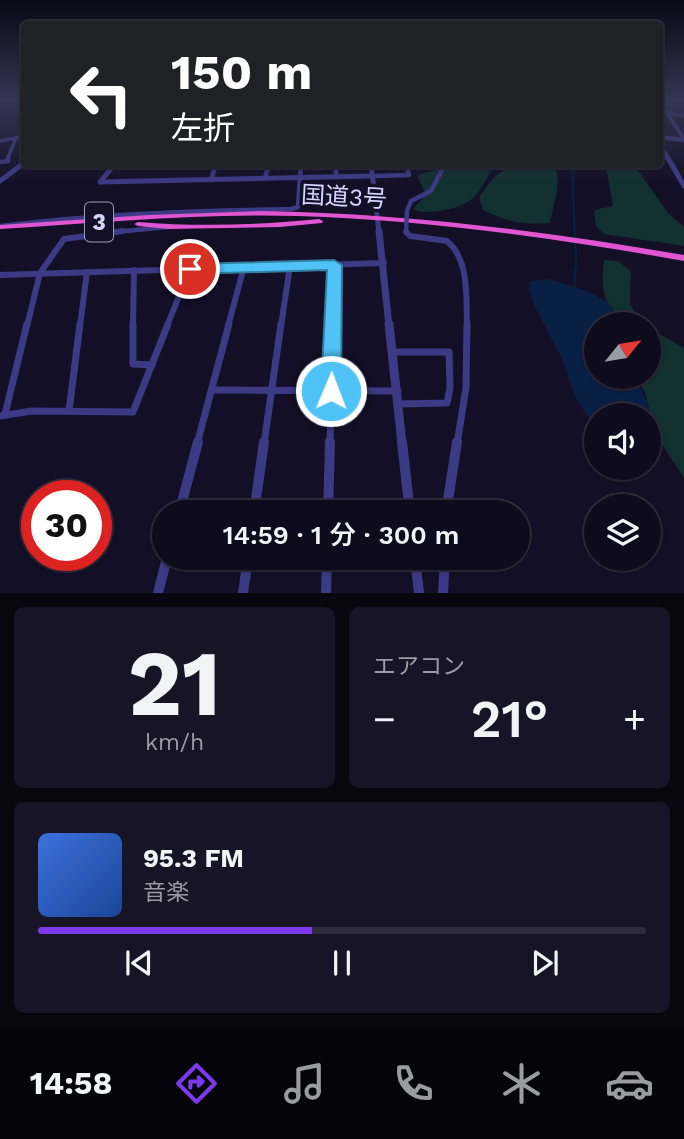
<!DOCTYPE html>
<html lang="ja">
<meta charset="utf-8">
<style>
:root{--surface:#0e0b1c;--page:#171425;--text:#f1f3f6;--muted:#9b9ba3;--line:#2e2b3b;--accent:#7c3aed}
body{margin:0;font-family:"Work Sans","Noto Sans JP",sans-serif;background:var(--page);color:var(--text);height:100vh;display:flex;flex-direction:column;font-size:26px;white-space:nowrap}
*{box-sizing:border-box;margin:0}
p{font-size:23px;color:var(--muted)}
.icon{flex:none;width:38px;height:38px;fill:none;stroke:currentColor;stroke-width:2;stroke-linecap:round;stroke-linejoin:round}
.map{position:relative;height:593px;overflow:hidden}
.drawer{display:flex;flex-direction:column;gap:14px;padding:14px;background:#08060f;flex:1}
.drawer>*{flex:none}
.guide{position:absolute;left:21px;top:21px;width:642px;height:147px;border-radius:7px;box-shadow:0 2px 5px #0004,0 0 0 2px var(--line);background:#202124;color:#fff;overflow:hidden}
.needle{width:46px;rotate:60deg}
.buttons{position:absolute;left:584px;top:312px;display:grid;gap:14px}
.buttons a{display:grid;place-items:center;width:77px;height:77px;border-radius:50%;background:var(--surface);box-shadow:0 2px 5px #0004,0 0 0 2px var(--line);font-size:35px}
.speed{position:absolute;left:21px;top:480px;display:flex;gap:14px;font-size:35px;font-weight:700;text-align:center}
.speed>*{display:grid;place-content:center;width:91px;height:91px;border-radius:50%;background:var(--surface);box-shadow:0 2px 5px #0004,0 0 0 2px var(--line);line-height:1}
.speed .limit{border:10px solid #d22;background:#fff;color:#111}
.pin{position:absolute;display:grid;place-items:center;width:60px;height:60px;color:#fff;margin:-30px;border:4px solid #fff;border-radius:50%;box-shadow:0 2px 7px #0007}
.me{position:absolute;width:77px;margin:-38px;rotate:1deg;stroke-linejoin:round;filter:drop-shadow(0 0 5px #0008)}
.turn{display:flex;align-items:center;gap:24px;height:147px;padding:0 35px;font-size:32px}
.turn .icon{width:91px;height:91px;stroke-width:2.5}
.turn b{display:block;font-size:49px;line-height:60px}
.big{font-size:52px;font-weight:600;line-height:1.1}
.drawer .widget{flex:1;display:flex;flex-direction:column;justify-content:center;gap:10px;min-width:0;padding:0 24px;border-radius:10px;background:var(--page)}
.drawer .dial{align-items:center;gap:0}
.dial b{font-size:91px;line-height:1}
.song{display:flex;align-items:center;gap:21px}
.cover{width:84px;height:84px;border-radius:10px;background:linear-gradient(135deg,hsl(220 70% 55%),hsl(220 70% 35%))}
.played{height:7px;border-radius:4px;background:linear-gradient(90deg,var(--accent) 45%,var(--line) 45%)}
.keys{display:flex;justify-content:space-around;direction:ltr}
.heat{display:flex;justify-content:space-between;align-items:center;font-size:38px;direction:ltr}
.drawer .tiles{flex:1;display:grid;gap:14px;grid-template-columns:1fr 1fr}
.widget:last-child{grid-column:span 2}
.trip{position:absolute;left:152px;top:500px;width:378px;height:70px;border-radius:35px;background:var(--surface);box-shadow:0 2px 5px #0004,0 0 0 2px var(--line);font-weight:600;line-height:70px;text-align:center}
.tab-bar{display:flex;height:112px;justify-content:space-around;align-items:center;background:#06040b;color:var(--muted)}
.tab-bar .icon{width:49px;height:49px}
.tab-bar .active{color:var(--accent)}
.tab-bar b{font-size:32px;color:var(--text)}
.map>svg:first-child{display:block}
</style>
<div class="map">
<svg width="684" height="593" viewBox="0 0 684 593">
<rect width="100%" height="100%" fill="#130f26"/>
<g fill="#12302f">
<path d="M445,165H495C488,175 482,190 473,198C462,209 426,216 413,209L426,195L417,175L436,170Z"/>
<path d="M517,165C526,164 542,162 550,165C566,171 552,210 550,223C524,225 506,222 483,210L479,198C489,181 498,170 517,165Z"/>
<path d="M601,165H634L668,213L684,227V246L604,234L596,226L594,210L613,206L607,172Z"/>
<path d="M604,260L618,261L631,271L630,304L642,324H619C618,311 611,310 606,299C601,289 603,271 604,260Z"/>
<path d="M649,328L684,348V478L656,435L645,393L636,376H649Z"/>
</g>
<path fill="#0a1f44" d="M548,279C567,285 623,297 617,324H597V376H633C646,394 653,418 654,439L649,445V415H597V429L575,397L563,361L534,305L529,289L531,281Z"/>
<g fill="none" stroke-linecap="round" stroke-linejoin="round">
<path stroke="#0a1f44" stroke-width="2" d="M572,164L576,262L574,288"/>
<g stroke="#3d3a85" stroke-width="3.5">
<path d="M660,111L684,116"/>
<path d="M667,113L684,139"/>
<path d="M0,141L16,138"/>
<path d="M7,160L16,138L24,137"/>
</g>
<g stroke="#3d3a85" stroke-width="4.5">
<path d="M0,162L8,161V158"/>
<path d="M336,164V177"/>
<path d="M373,176L409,175L406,164"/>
<path d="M265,178L269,164"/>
<path d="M211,180L216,164"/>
<path d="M407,211L411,201L431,191L445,164"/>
<path d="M0,226C97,214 194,211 291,209L298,207L301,164"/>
<path d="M104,233L168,227"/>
</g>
<g stroke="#3d3a85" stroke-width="6">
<path d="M406,232L410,236L447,241C470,260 466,299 467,326"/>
<path d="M0,275L384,263"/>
<path d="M27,326L40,273L64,239L123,231"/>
<path d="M80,326L87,272"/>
<path d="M133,326L134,270"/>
<path d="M167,326L190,269"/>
<path d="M228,326L244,267"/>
<path d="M281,326L290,266"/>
<path d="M333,326L334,265"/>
</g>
<g stroke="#3d3a85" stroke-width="7">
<path d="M133,324V364L152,365"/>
<path d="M394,352H449L450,388L447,403L399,404"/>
<path d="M212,390L398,391"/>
<path d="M69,411L80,324"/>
<path d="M5,414L27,324"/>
<path d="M0,416L32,411L133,412L168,324"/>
<path d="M197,444L229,324"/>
<path d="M264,444L281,324"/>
<path d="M330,444L333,324"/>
<path d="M457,444L466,388L467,324"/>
</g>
<g stroke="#3d3a85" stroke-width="10">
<path d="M179,513L198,442"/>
<path d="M254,513L264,442"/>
<path d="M328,513L330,442"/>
<path d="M446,513L457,442"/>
<path d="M158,593L167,558"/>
<path d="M243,593L248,558"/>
<path d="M326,593L327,558"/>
<path d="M443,593L445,558"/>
</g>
<g stroke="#3d3a85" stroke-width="4.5">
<path d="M660,137L684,140"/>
<path d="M660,145L669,160"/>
</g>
<g stroke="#3d3a85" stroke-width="5">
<path d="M668,158L684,186"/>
<path d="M371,164L379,233"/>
<path d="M0,181L24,163"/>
<path d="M100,182L373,176"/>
<path d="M100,182L115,164"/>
</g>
<path stroke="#3d3a85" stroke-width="7" d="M379,231L389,326"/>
<path stroke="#3d3a85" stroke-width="9" d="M389,324L402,444"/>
<g stroke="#3d3a85" stroke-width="10">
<path d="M402,442L410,513"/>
<path d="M415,558L419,593"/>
</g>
<g fill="#e055d1" fill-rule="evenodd">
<path d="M261,211C403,213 544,231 684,255V261C556,238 428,220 298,216C199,213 99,223 0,229V225L149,215Z"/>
<path d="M319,219L323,221L322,223L280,227L168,229L138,226L134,224L138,222C198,227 259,225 319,219Z"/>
</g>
<path stroke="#3d3a85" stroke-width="4.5" d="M406,232L407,211"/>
</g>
<linearGradient id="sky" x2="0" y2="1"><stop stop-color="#0a0815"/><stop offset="0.55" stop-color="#333752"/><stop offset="1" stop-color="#333752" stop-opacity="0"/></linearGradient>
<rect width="684" height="184" fill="url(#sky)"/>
<path fill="#4fc3f7" stroke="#337fa1" stroke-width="2" d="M334,260L342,265L341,391L338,397L331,400L324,397L321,391L327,270L190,274L182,269L190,264Z"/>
<g text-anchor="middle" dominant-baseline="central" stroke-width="7" stroke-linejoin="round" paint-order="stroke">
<rect fill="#130f26" stroke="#9e99be" stroke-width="2" x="85" y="202.5" width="28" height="39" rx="5"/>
<g font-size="23" font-weight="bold" fill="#d9d4ff">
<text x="99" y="222">3</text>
</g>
<g font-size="24" fill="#d9d4ff" stroke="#130f26">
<text transform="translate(344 197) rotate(3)">国道3号</text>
</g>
</g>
</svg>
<div class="buttons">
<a><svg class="needle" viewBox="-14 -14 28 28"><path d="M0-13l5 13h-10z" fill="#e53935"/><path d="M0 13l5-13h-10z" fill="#9b9ba3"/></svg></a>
<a><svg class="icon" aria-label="sound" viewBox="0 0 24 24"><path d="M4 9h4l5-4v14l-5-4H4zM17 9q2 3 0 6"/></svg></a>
<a><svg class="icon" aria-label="layers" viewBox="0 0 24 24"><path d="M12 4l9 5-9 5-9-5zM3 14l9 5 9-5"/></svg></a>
</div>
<div class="speed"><div class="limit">30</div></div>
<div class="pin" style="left:190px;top:269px;background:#d93025"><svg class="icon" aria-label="arrive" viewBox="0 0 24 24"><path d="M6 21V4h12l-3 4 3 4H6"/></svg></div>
<svg class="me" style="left:331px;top:391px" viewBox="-20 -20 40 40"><circle r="17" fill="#4fc3f7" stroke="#fff" stroke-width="3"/><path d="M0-11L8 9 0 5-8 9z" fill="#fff"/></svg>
<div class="trip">14:59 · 1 分 · 300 m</div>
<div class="guide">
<div class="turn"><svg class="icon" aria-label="left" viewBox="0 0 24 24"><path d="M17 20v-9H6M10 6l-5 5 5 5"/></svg><div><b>150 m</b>左折</div></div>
</div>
</div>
<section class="drawer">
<div class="tiles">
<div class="widget dial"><b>21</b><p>km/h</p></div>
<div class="widget"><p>エアコン</p>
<div class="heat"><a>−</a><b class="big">21°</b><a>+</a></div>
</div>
<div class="widget">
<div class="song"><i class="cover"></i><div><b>95.3 FM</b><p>音楽</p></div></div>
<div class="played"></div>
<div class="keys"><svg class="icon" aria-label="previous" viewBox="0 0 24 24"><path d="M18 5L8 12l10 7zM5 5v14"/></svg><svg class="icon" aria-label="pause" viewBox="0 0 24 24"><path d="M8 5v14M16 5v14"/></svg><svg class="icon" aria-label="next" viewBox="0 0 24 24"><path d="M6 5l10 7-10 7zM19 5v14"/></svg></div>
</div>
</div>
</section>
<nav class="tab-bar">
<b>14:58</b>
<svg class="icon active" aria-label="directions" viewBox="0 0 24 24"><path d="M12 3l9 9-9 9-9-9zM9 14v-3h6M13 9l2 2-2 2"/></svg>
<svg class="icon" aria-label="music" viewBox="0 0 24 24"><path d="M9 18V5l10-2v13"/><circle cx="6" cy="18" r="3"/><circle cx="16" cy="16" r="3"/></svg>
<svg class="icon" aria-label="phone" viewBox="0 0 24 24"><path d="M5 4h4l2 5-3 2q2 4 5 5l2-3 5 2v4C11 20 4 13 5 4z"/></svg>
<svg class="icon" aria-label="climate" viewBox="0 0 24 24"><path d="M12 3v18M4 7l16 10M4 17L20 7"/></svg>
<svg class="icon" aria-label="car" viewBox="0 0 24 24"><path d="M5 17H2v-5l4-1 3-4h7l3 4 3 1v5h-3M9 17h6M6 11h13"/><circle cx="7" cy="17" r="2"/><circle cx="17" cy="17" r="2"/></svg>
</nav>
